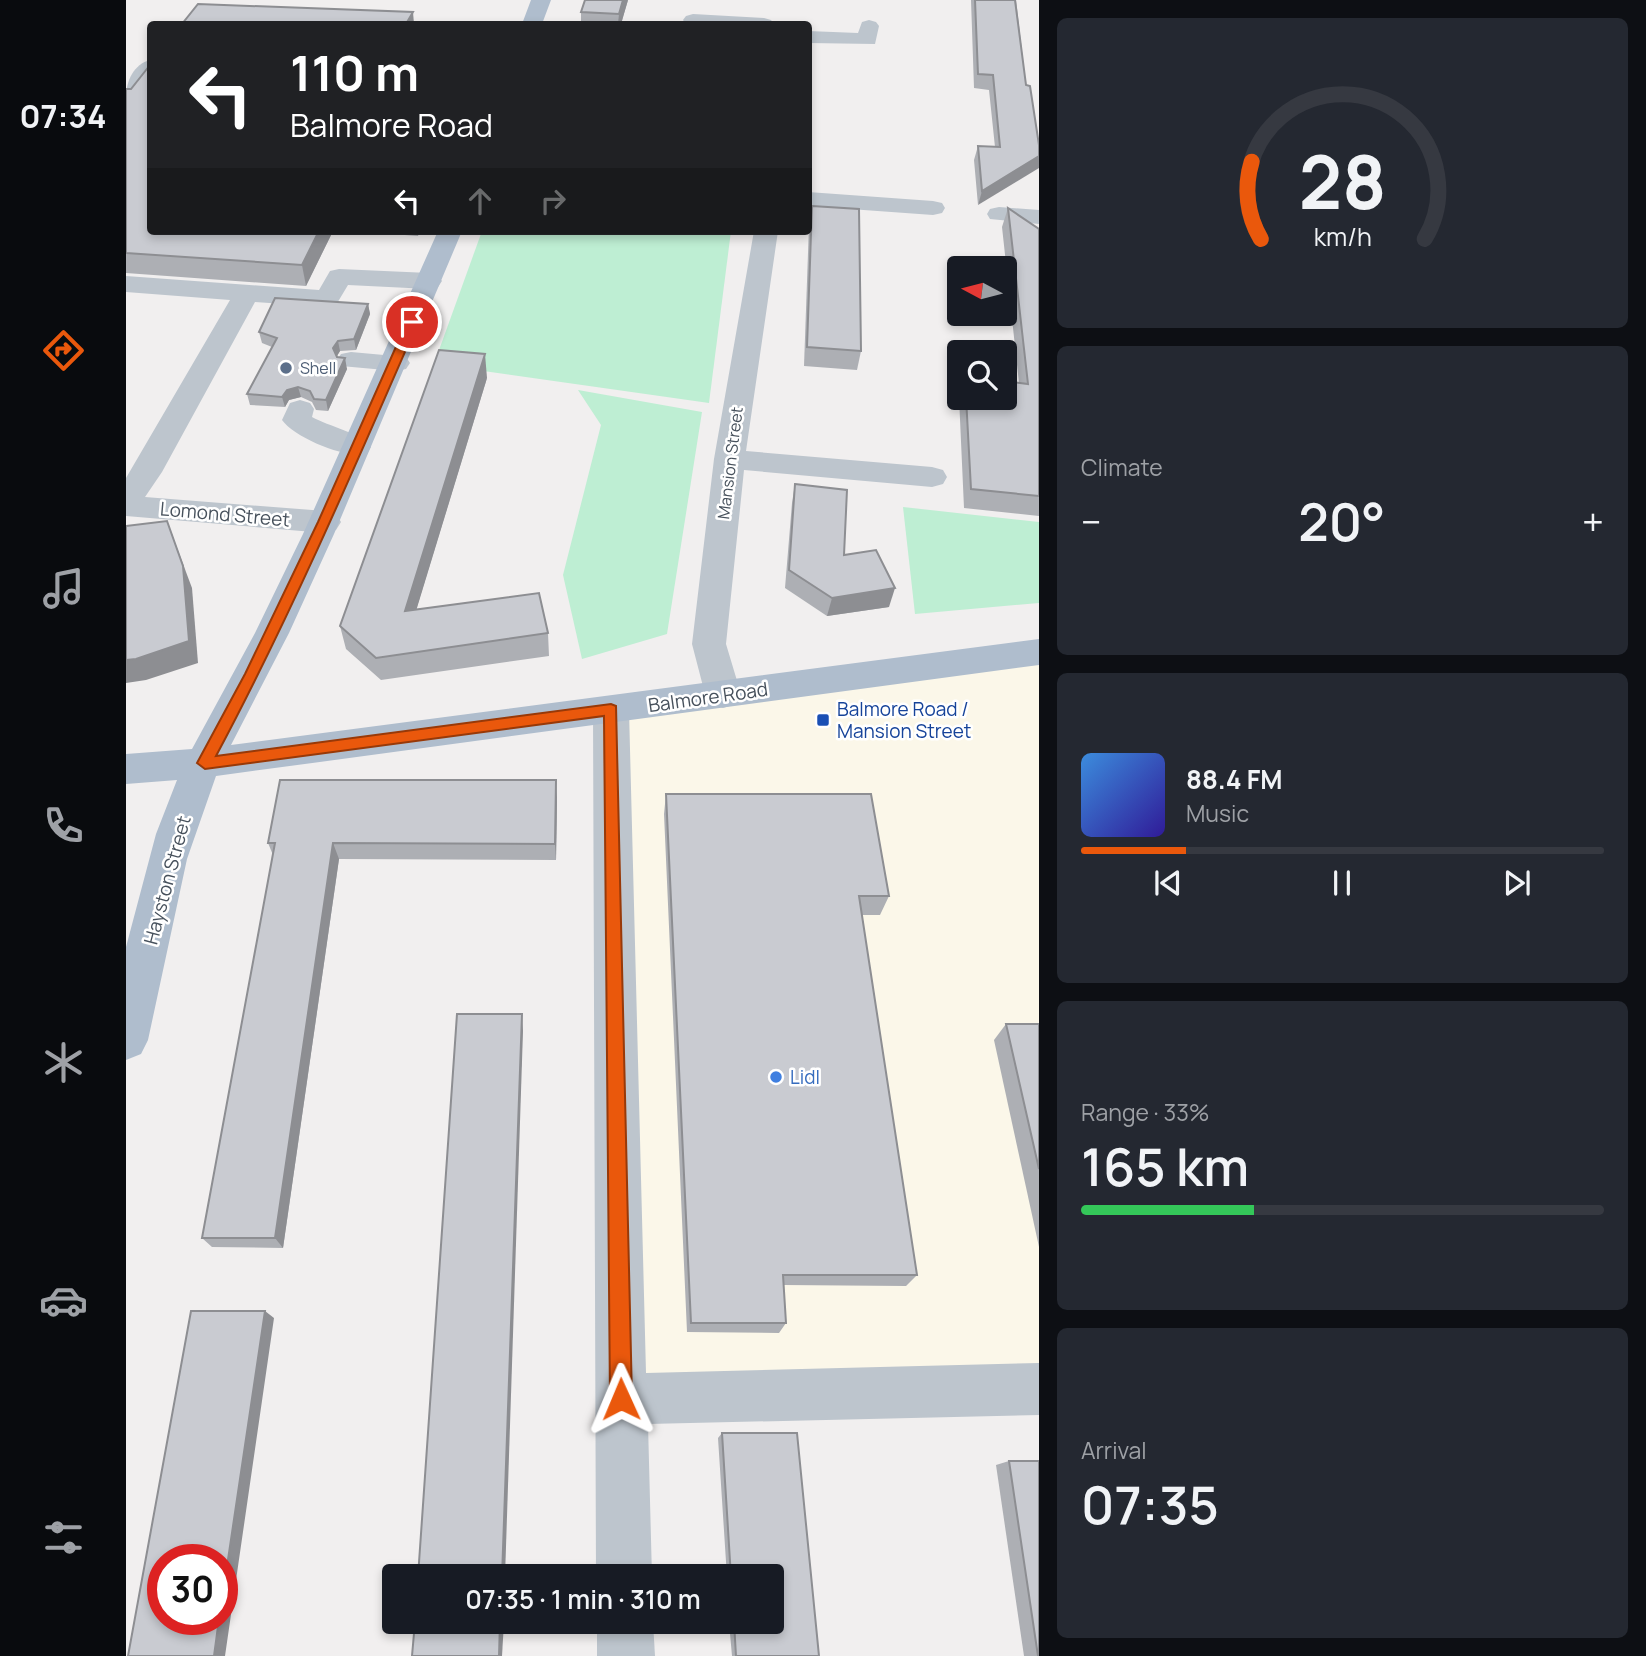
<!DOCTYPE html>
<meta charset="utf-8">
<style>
:root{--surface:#171b24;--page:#242831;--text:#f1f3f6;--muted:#9ea1a6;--line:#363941;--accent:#ea580c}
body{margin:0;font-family:Manrope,sans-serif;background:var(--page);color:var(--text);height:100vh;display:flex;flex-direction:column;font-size:26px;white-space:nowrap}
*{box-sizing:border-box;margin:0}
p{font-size:23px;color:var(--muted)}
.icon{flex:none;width:38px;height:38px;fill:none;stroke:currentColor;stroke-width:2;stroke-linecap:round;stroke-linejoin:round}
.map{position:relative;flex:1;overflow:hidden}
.sheet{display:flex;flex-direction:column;gap:18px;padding:18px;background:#0d0f14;width:607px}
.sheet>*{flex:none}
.hud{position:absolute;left:21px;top:21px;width:665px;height:214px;border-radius:7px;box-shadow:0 4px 10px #0003;background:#202124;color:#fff;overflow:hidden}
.needle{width:46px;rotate:277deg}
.tools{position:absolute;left:821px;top:256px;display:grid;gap:14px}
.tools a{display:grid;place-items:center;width:70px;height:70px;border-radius:7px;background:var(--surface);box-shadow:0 4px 10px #0003;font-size:35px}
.speed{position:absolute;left:21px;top:1544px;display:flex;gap:14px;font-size:35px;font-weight:700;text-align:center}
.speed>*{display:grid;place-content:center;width:91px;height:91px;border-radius:50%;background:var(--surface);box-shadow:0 4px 10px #0003;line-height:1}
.speed .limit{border:10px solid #d22;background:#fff;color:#111}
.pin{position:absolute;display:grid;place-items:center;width:60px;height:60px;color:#fff;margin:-30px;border:4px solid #fff;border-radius:50%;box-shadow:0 2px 7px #0007}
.me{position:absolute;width:77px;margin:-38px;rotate:359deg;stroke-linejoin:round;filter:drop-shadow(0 0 5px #0008)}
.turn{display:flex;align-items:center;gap:24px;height:147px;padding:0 28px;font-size:32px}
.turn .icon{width:91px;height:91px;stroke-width:2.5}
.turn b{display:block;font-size:49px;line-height:60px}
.lanes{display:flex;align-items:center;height:66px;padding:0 28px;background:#0003;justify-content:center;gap:35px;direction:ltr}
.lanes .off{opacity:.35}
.big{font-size:52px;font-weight:600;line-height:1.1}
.sheet .tile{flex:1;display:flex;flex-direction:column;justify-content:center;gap:10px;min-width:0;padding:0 24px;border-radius:10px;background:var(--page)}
.sheet .dial{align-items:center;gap:0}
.dial svg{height:182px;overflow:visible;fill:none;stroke:var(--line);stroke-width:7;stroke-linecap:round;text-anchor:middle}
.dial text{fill:var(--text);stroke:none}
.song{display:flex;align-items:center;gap:21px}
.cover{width:84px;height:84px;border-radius:10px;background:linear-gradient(135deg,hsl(210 70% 55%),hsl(250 70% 35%))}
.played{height:7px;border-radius:4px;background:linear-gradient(90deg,var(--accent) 20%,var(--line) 20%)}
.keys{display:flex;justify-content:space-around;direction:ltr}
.heat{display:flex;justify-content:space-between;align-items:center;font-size:38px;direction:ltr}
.charge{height:10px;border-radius:5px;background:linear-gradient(90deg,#34c759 33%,var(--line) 0)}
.trip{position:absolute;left:256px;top:1564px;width:402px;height:70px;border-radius:7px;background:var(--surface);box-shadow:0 4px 10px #0003;font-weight:600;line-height:70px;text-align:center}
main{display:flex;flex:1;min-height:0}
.menu{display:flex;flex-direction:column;width:126px;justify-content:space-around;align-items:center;background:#090b0e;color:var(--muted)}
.menu .icon{width:49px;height:49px}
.menu .on{color:var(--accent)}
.menu b{font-size:32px;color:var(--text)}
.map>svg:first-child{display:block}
</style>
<main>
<nav class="menu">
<b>07:34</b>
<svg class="icon on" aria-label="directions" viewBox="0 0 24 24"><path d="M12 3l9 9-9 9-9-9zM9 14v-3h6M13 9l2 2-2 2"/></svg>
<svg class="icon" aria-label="music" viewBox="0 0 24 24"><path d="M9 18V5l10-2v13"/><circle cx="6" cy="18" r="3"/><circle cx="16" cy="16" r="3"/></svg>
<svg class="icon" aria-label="phone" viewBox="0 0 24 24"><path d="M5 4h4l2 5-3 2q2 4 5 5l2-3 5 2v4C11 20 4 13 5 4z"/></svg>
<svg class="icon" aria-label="climate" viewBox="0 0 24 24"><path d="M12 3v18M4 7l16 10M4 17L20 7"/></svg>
<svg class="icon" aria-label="car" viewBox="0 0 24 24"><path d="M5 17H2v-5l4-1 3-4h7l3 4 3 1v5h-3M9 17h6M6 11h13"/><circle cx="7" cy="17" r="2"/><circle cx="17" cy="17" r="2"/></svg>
<svg class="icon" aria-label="filters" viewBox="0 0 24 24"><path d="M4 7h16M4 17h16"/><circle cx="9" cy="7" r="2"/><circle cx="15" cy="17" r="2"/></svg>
</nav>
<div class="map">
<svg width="913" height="1656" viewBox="0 0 913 1656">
<rect width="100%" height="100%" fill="#f1efef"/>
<path fill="#fbf7e9" d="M913,641V1389L519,1399L497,704Z"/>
<g fill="#beeed3">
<path d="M356,231H605L583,403L308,364Z"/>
<path d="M452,390L576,412L541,634L456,659L437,575L475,425Z"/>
<path d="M777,507L913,522V603L789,614Z"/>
</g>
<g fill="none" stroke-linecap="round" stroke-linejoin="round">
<g fill="#bdc5cd" fill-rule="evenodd">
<path d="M567,14L638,18L645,20L648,24H560L557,20L560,16Z"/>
<path d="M743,20L750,22L753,26L749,44L682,43V31L732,33L736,22Z"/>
<path d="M24,60V79L12,96L0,97C0,81 8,64 24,60Z"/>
<path d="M682,192L807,201L816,203L819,208L816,213L807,215L682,206Z"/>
<path d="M873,207L913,210V224L864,219L861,214L864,209Z"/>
<path d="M628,231H652L620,451L806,467L817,470L821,477L817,484L806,487L618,470L600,644L615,694L610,704L597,708L584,704L579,694L566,644L588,459Z"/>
<path d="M213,269L303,273L312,275L316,281L312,287L303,289L222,285L210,305L201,307L129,302L36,472L19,497L199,511L210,514L215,522L210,530L199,533L0,516V478L104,300L0,292V276L193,290L204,271Z"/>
<path d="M225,352L280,357L284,363L280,369L270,371L215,366L211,360L215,354Z"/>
<path d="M174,400L184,403L188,409L186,417C202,426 237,434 245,447L241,454C220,459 169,438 156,420L164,403Z"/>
<path d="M485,696L498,700L503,710L520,1373L913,1363V1415L522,1424L526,1577H470L467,710L472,700Z"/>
<path d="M471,1622H527L529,1656H471Z"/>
</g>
<g fill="#afbdcd" fill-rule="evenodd">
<path d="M405,0H425L416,24H396Z"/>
<path d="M312,231H336L208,534L163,633L105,745L913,639V665L90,776L61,859L22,1040L15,1054L0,1060V947L30,834L51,780L0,784V754L66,749L129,633L177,534Z"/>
</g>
</g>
<g fill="#adafb4">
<path d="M502,0L495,24H455V12Z"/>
<path d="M845,0H890L900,85L852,205L848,160L852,146L869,147L863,90L848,88Z"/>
<path d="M0,89L24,231H207L180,286L0,273Z"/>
<path d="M686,206L735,351L731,370L678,366L683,225Z"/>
<path d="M882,208L913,229V516L838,508L833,397V396V397H878L893,383L876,227Z"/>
<path d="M226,231H294L292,236Z"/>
<path d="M242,304L244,314L230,350L214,351L211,356L221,369L202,411L190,410L186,402L175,397L163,400L159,407L124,405L121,394L146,347L136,343L133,332Z"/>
<path d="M361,378L290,610L422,633L423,656L255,680L220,649L214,626Z"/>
<path d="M669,484L718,555L763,607L701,616L659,588L666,503Z"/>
<path d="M540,794L763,896L754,915H736L791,1275L780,1286L657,1285L660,1323L653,1333L561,1332L538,814Z"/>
<path d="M431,797L430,860L213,859L157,1248L86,1247L76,1238L147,855L142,843Z"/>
<path d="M880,1024H913V1247L868,1040Z"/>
<path d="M596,1433L693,1656H606L603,1622H646V1577H601L592,1438Z"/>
<path d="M883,1461L913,1656H898L870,1465Z"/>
</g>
<g fill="#8d8e92">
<path d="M497,0H502L495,24H492L493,14Z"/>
<path d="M287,12L288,24H280Z"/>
<path d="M913,156V168L852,205L856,191Z"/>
<path d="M193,231H207L180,286L176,265Z"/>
<path d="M242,304L244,314L230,350L228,339Z"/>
<path d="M212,341L214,351L209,359L207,348Z"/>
<path d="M359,354L361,378L283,634L279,611Z"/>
<path d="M219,358L221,369L202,411L200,400Z"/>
<path d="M172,387L175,397L163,400L159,407L156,397L161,390Z"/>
<path d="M41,521L66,588L72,663L20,680L0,683V660Z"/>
<path d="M769,588L763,607L701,616L706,598Z"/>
<path d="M430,780L431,797L430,860L429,844Z"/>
<path d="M207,843L213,859L157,1248L149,1238Z"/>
<path d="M396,1014L397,1031L379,1577H376Z"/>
<path d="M139,1311L148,1318L99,1656H88L93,1619H96V1600Z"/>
<path d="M374,1622H378L376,1656H373Z"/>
</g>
<g fill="#c9cbd1" stroke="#8d8e92" stroke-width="2">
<path d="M459,0H497L493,14L455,12Z"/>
<path d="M849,0H889L900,85L904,86L913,145V156L856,191L852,146L874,147L867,75L852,74Z"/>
<path d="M72,4L287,12L280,24H56Z"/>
<path d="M24,65V231H193L176,265L0,253V89H5Z"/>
<path d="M686,206L733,209L735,351L681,347Z"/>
<path d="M882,208L913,229V496L845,489L840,397H878V381L902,384Z"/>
<path d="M149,298L242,304L228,339L212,341L207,348L211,357L219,358L200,400L188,399L184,391L172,387L161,390L156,397L121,394L151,338L133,332Z"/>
<path d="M313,350L359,354L279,611L413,593L422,633L250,658L214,626Z"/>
<path d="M669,484L721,490L718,555L750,550L769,588L706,598L663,570Z"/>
<path d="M41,521L57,566L63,641L10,659L0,660V526Z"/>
<path d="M154,780H430L429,844L207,843L149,1238H76L149,843H142Z"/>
<path d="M540,794H745L763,896H733L791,1275H657L660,1323H565Z"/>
<path d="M331,1014H396L376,1577H292Z"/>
<path d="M880,1024H913V1169Z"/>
<path d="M65,1311H139L96,1600V1559H37V1619H93L88,1656H2Z"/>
<path d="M596,1433H671L693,1656H610L608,1622H646V1577H605Z"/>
<path d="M883,1461H913V1656H912Z"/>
<path d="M289,1622H374L373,1656H286Z"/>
</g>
<path fill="#ea580c" stroke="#983908" stroke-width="2" d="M286,319L292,322C228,469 165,615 90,756L485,704L490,706L506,1399L503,1406L495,1409L488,1406L484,1399L478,716L79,769L71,763L119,674L192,522L281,322Z"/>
<circle fill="#5c6f8a" stroke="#fff" stroke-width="2.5" cx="160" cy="368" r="7"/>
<rect fill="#1a4fb4" stroke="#fff" stroke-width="2.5" x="690" y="713" width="14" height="14" rx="3.5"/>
<circle fill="#3f7fe0" stroke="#fff" stroke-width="2.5" cx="650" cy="1077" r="7"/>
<g text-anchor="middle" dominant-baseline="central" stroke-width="5" stroke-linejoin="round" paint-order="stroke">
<g font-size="16" fill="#4e5e75" stroke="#fff" text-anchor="start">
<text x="174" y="368">Shell</text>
</g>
<g font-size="16" fill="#47515c" stroke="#fff">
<text transform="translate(604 463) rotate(-83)">Mansion Street</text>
</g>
<g font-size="19" fill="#47515c" stroke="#fff">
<text transform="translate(99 514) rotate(5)">Lomond Street</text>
<text transform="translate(582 697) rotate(-8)">Balmore Road</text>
<text transform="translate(41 880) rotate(-75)">Hayston Street</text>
</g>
<g font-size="19" fill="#164399" stroke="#fff" text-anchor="start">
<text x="711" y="709">Balmore Road /<tspan x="711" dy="22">Mansion Street</tspan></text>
</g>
<g font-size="19" fill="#366cbe" stroke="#fff" text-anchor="start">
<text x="664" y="1077">Lidl</text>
</g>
</g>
</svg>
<div class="tools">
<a><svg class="needle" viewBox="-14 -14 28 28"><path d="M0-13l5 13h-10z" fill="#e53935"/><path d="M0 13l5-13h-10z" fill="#9ea1a6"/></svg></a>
<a><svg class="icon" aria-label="search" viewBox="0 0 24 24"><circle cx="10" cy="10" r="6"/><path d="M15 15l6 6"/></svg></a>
</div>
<div class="speed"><div class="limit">30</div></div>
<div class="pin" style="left:286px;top:322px;background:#d93025"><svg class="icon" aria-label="arrive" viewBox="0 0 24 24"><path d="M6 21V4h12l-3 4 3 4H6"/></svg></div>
<svg class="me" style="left:495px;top:1399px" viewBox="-20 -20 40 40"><path d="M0-17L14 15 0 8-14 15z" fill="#ea580c" stroke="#fff" stroke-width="4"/></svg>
<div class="trip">07:35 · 1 min · 310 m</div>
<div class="hud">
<div class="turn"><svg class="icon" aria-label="left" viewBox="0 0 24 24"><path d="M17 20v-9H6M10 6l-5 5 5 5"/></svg><div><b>110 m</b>Balmore Road</div></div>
<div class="lanes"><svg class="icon" aria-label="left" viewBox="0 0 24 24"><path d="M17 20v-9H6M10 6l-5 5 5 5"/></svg><svg class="icon off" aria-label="ahead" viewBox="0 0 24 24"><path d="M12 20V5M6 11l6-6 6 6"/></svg><svg class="icon off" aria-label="right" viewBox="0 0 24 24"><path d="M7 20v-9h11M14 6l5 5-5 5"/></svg></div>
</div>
</div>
<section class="sheet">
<div class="tile dial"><svg viewBox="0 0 100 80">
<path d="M14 69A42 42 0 1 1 86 69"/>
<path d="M14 69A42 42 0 0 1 10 35" stroke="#ea580c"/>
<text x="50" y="56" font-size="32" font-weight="700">28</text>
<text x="50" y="72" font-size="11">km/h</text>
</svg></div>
<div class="tile"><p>Climate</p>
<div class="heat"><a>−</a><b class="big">20°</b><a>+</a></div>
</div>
<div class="tile">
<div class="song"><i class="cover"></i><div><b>88.4 FM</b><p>Music</p></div></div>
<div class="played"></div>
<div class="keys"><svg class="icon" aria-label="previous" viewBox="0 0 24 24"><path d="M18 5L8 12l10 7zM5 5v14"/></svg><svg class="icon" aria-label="pause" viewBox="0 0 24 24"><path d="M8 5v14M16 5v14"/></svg><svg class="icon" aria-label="next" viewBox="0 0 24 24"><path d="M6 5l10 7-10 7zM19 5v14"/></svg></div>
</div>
<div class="tile"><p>Range · 33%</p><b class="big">165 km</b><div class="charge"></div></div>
<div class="tile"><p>Arrival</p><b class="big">07:35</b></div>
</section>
</main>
